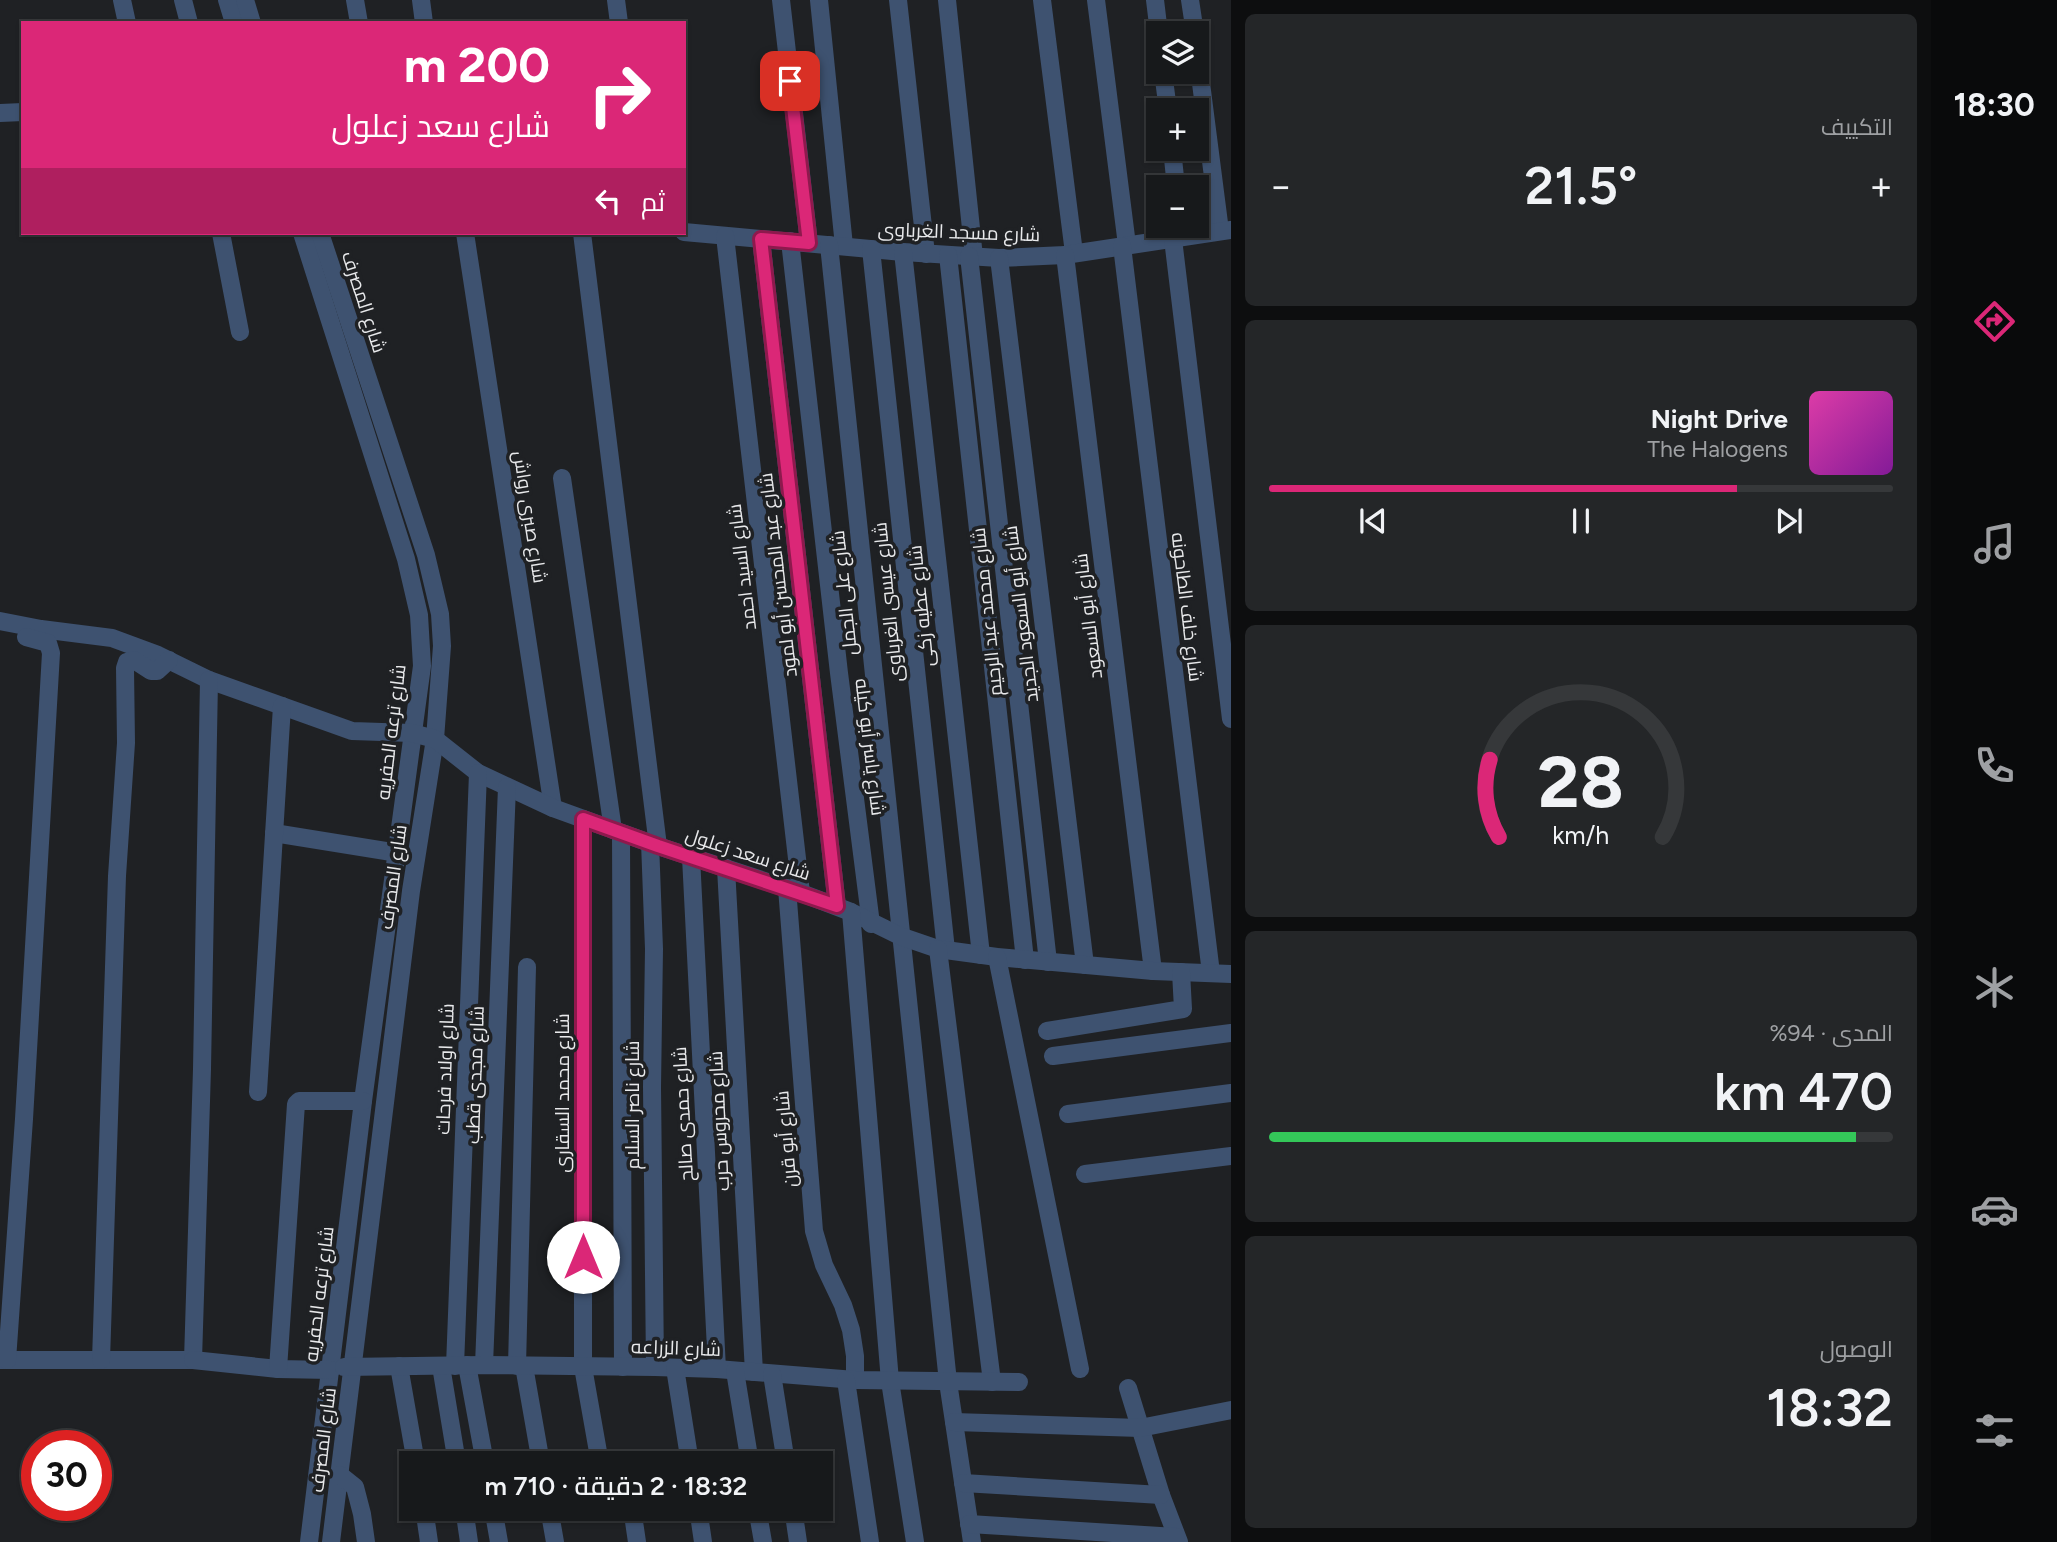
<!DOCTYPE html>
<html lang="ar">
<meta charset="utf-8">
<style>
:root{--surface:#17191b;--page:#242628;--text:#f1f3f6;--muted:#9ea0a3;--line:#36383a;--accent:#db2777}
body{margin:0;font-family:Figtree,Cairo,sans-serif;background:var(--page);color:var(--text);direction:rtl;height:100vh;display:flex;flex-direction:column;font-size:26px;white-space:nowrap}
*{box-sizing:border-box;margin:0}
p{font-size:23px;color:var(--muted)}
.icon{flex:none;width:38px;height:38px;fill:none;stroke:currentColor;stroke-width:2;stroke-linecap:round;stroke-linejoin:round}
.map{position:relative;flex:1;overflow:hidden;direction:ltr}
.drawer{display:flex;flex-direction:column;gap:14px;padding:14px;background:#0d0e0f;width:700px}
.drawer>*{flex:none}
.hud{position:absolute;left:21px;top:21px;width:665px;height:214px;border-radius:0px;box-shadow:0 2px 5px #0004,0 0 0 2px var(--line);direction:rtl;background:#db2777;color:#fff;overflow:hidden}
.buttons{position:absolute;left:1146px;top:21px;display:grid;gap:14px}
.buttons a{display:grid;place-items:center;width:63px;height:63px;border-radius:0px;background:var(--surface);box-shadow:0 2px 5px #0004,0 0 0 2px var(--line);font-size:35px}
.speed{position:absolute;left:21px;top:1430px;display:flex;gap:14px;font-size:35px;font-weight:700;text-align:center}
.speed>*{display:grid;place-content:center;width:91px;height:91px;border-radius:50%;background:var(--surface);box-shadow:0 2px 5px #0004,0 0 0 2px var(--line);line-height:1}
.speed .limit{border:10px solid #d22;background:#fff;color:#111}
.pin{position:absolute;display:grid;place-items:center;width:60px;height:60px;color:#fff;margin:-30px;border-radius:14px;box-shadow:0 4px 10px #0006}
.me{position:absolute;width:77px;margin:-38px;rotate:0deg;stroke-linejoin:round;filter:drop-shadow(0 0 5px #0008)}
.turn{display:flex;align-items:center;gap:24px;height:147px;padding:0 21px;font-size:32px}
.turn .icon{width:91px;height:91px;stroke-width:2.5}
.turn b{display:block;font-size:49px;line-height:60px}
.then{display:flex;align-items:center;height:66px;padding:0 21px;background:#0003;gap:14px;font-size:26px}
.big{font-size:52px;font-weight:600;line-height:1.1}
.drawer .widget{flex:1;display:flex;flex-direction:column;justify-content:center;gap:10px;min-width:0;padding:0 24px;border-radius:10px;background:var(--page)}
.drawer .dial{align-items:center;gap:0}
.dial svg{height:182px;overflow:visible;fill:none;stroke:var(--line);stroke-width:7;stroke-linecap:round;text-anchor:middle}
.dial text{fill:var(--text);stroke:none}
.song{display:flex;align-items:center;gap:21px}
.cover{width:84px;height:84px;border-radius:10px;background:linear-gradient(135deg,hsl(320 70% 55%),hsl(290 70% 35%))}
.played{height:7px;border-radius:4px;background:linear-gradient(90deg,var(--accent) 75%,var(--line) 75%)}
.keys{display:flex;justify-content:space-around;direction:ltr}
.heat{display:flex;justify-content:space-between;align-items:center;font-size:38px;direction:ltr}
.charge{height:10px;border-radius:5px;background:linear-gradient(90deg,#34c759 94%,var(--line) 0)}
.trip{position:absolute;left:399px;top:1451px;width:434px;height:70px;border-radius:0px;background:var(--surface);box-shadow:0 2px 5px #0004,0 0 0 2px var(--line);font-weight:600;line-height:70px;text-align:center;direction:rtl}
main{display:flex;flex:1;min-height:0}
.dock{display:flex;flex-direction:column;width:126px;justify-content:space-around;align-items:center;background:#090a0b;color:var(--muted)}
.dock .icon{width:49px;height:49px}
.dock .current{color:var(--accent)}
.dock b{font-size:32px;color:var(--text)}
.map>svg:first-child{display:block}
</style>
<main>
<nav class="dock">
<b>18:30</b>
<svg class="icon current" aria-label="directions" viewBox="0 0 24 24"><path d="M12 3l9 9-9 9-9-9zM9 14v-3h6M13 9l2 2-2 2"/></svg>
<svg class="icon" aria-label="music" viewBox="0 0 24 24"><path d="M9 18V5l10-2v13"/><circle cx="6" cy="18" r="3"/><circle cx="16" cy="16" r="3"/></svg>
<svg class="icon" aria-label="phone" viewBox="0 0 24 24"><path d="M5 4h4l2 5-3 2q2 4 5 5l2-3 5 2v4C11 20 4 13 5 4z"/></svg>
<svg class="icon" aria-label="climate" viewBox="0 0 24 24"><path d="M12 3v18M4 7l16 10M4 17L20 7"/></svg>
<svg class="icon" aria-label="car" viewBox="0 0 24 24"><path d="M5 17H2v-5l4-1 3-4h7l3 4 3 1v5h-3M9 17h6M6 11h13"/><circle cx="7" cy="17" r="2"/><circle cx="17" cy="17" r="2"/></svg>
<svg class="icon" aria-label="filters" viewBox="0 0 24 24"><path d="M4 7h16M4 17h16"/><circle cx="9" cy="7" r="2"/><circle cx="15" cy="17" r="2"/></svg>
</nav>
<section class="drawer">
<div class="widget"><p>التكييف</p>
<div class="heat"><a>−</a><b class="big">21.5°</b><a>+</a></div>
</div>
<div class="widget">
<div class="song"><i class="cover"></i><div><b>Night Drive</b><p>The Halogens</p></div></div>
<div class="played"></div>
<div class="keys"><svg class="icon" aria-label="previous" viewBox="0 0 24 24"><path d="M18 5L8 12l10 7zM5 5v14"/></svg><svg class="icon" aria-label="pause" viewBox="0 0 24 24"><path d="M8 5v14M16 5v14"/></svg><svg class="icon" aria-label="next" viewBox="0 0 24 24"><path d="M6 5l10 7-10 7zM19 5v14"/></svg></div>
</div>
<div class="widget dial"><svg viewBox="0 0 100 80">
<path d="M14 69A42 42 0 1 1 86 69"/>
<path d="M14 69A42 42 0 0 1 10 35" stroke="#db2777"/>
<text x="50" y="56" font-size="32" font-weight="700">28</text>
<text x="50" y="72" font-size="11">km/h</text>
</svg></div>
<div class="widget"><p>المدى · 94%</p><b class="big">470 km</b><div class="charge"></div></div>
<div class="widget"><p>الوصول</p><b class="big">18:32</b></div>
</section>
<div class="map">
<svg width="1231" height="1542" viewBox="0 0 1231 1542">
<rect width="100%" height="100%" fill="#1f2124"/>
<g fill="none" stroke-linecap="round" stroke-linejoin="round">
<g stroke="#3e5270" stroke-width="18">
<path d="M122,0L127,23"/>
<path d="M183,0L189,23"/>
<path d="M227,0L234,23"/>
<path d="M245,0L252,23"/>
<path d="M355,0L359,23"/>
<path d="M421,0L424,23"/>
<path d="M616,0L619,23"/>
<path d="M781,0L809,243"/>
<path d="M819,0L844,246"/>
<path d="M898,0L926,254"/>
<path d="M947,0L974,257"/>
<path d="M1042,0L1074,253"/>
<path d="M1096,0L1127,245"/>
<path d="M1155,0L1159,33"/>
<path d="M1190,0L1195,33"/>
<path d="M1197,52L1220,231"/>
<path d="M1163,72L1168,110"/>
<path d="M0,113L23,112"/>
<path d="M1172,149L1176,187"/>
<path d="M684,232L903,252L999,258L1065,255L1231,230"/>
<path d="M221,233L240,332"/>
<path d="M302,233L406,559L419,615L422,666L363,1101L309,1542"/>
<path d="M320,233L426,555L440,614L442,646L435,739L411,891L331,1542"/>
<path d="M465,233L553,808"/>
<path d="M582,233L658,846"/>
<path d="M725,236L801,893"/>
<path d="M761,239L837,906"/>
<path d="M1173,239L1231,719"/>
<path d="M790,241L839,673L871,924"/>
<path d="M829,245L948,1382L972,1542"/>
<path d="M1122,246L1211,973"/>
<path d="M871,249L946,950"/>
<path d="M903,252L981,955"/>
<path d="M948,255L1025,960"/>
<path d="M1065,255L1153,971"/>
<path d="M969,256L1048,962"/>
<path d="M999,258L1085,965"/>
<path d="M562,478L613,830"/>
<path d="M0,621L41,629L112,638L158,655L209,680L352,731L412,733L435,739L478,773L553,808L658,846L801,893L851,912L900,936L938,949L997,957L1153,971L1231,974"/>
<path d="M583,819V1367L600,1463"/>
<path d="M274,833L398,853"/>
<path d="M621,833L623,1367"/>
<path d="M650,842L654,949L652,1087L655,1367"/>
<path d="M691,857L717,1369"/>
<path d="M726,868L754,1372"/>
<path d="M787,888L814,1231L824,1265L843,1305L851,1330L855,1356V1380"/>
<path d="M851,912L890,1381L915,1542"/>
<path d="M938,949L992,1382"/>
<path d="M997,957L1080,1369"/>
<path d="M1047,1031L1183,1009L1181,972"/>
<path d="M1053,1056L1231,1033"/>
<path d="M258,1092L282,706"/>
<path d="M1068,1114L1231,1093"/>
<path d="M1085,1174L1231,1156"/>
<path d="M0,1360H193L202,1069L209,680"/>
<path d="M7,1360L24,1119L51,653L48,643L26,637"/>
<path d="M101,1360L117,876L126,743L125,668L127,662L134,660L151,671H157L169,660"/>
<path d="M193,1360L278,1369L331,1370"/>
<path d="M467,1365L485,1463"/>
<path d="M484,1365L507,787"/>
<path d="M399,1366L416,1463"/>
<path d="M441,1366L457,1463"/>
<path d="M455,1366L478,773"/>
<path d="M517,1366L527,967"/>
<path d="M524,1366L541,1463"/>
<path d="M344,1367L484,1365L655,1367L717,1369L855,1380L1019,1382"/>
<path d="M675,1368L690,1463"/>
<path d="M278,1369L296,1104L299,1101H363"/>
<path d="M735,1371L750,1463"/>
<path d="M772,1374L786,1463"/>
<path d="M846,1380L870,1542"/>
<path d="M1128,1388L1161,1495L1179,1542"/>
<path d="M954,1422L1140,1428L1231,1410"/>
<path d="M340,1475L355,1487L362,1514L366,1542"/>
<path d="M963,1483L1161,1495"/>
<path d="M424,1508L429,1542"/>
<path d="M464,1508L469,1542"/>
<path d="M493,1508L499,1542"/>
<path d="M549,1508L555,1542"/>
<path d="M632,1508L637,1542"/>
<path d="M698,1508L703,1542"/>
<path d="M757,1508L763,1542"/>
<path d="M793,1508L798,1542"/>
<path d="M969,1524L1176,1537"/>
</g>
</g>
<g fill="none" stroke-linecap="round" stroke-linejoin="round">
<g stroke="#8e194d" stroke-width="18">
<path id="route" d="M583,1257V819L658,846L837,906L761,239L809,243L790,81"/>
</g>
<use href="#route" stroke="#db2777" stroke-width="12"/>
</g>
<g text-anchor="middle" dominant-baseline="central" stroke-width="7" stroke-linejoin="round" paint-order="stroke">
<g font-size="19" fill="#e8e9eb" stroke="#1f2124">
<text transform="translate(959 232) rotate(2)">شارع مسجد الغرباوى</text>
<text transform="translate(364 302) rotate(72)">شارع المصرف</text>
<text transform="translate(530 517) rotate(81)">شارع صبرى رواش</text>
<text transform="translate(742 567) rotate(-97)">شارع السيد احمد</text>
<text transform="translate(778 575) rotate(-97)">شارع عبد المحسن أبو لمود</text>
<text transform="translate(844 593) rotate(-96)">شارع على الجمل</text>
<text transform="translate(888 602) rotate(-96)">شارع عيسى الغرباوى</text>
<text transform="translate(921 606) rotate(-96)">شارع عطيه زكى</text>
<text transform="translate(1187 607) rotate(83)">شارع خلف الطاحونه</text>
<text transform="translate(987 612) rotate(-96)">شارع محمد عبد الرحيم</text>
<text transform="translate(1021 614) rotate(-97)">شارع أبو السعود الجديد</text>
<text transform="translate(1088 616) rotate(-97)">شارع أبو السعود</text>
<text transform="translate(391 732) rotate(-83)">شارع ترعه الحفريه</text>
<text transform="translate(870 747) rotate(83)">شارع ياسر أبو كيله</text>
<text transform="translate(748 854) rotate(18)">شارع سعد زعلول</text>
<text transform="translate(393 877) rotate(-82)">شارع المصرف</text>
<text transform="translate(445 1069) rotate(-88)">شارع اولاد فرحات</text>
<text transform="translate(475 1075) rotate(-88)">شارع مجدى قطب</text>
<text transform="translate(562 1093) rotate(-90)">شارع محمد السقارى</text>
<text transform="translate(632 1105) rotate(-90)">شارع ناصر السلام</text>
<text transform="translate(683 1114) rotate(-93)">شارع حمدى صالح</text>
<text transform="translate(719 1121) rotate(-93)">شارع محروس حرب</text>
<text transform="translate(786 1139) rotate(-95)">شارع أبو قرن</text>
<text transform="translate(319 1294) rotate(-83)">شارع ترعه الحفريه</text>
<text transform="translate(676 1348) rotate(2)">شارع الزراعه</text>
<text transform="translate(323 1440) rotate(-83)">شارع المصرف</text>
</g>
</g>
</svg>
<div class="buttons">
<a><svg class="icon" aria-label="layers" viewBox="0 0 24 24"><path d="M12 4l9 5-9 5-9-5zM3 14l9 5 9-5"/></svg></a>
<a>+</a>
<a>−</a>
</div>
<div class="speed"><div class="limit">30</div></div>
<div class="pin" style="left:790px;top:81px;background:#d93025"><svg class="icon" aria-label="arrive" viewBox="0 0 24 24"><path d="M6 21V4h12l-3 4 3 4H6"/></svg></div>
<svg class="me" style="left:583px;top:1257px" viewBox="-20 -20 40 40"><circle r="19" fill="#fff"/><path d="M0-13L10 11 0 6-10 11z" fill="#db2777"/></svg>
<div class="trip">18:32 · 2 دقيقة · 710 m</div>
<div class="hud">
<div class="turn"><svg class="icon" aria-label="right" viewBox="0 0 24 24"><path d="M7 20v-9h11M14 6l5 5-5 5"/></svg><div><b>200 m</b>شارع سعد زعلول</div></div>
<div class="then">ثم<svg class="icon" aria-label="left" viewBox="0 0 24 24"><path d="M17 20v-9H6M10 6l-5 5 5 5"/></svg></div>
</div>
</div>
</main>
